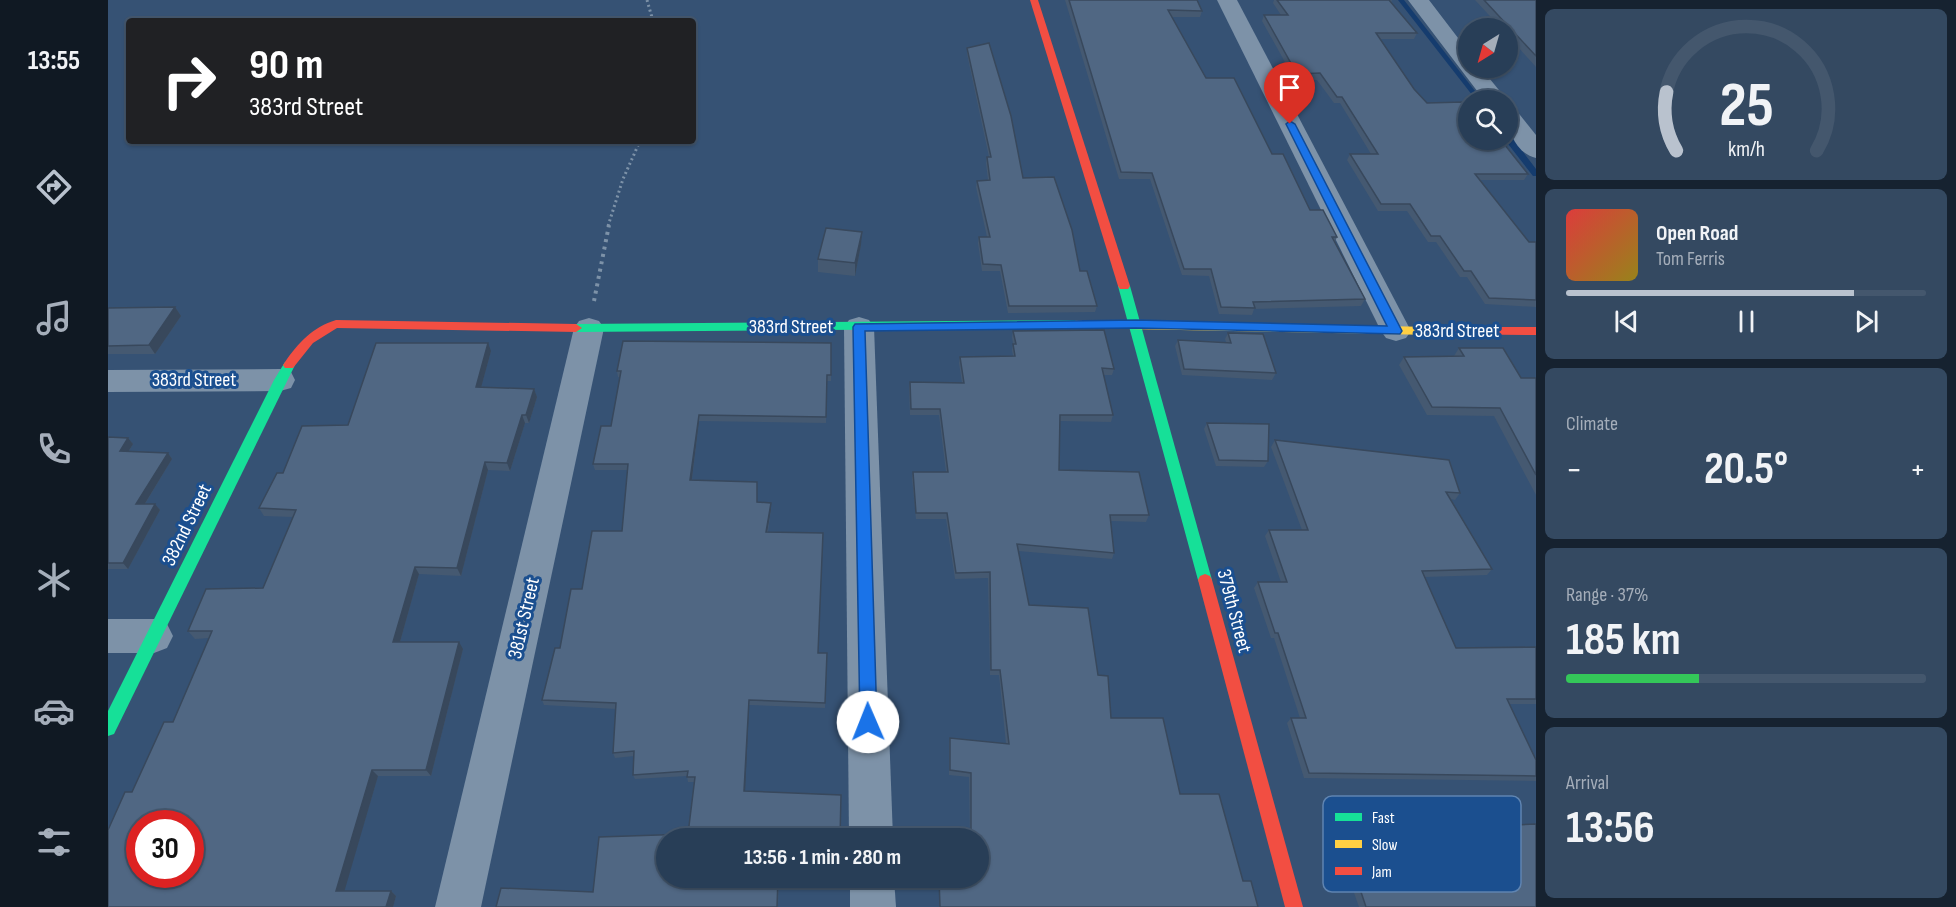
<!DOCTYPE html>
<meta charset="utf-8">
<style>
:root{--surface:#283e57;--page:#344961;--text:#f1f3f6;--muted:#a5aeba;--line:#44576d;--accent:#b9c2ce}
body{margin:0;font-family:"Sofia Sans Condensed",sans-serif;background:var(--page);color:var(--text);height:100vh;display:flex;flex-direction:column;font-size:22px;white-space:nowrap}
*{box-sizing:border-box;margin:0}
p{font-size:20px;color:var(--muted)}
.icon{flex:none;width:33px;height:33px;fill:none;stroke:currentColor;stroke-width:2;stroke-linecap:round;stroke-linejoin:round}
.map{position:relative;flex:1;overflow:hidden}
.sheet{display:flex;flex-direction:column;gap:9px;padding:9px;background:#162230;width:420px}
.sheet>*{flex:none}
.banner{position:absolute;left:18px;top:18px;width:570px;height:126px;border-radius:6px;box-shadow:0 2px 4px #0004,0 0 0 2px var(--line);background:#202124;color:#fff;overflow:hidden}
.needle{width:39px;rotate:217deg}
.controls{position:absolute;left:1350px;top:18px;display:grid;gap:12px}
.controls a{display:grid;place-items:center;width:60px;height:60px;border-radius:50%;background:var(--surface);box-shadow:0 2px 4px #0004,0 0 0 2px var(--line);font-size:30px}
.speed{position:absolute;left:18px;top:810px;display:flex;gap:12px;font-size:30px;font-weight:700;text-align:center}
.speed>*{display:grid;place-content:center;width:78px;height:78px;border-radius:50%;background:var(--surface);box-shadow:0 2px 4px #0004,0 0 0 2px var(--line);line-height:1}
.speed .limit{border:9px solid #d22;background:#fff;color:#111}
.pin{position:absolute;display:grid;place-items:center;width:51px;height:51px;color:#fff;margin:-62px -26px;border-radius:50% 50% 50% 0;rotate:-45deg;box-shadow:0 0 6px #0007}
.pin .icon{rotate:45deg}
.me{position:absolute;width:66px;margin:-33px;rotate:359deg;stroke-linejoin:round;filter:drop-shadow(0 0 4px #0008)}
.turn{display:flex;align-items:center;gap:21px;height:126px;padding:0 24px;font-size:27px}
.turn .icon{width:78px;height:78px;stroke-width:2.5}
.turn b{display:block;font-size:42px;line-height:51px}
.big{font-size:45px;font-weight:700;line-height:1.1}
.sheet .widget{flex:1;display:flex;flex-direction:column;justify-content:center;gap:9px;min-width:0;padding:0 21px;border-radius:9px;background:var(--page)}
.sheet .dial{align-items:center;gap:0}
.dial svg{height:156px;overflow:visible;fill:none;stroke:var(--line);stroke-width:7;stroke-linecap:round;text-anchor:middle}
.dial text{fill:var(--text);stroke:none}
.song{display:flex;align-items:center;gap:18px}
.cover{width:72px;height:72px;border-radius:9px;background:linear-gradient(135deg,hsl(0 70% 55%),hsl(50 70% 35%))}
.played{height:6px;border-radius:3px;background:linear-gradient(90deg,var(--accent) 80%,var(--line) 80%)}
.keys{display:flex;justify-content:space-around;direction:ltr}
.heat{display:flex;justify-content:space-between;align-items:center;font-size:33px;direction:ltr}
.charge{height:9px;border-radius:4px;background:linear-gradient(90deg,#34c759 37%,var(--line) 0)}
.trip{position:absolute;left:548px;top:828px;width:333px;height:60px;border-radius:30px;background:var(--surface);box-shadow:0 2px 4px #0004,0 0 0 2px var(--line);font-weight:700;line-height:60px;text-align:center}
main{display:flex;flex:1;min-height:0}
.tabs{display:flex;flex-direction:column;width:108px;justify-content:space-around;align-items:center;background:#101923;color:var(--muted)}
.tabs .icon{width:42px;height:42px}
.tabs .selected{color:var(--accent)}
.tabs b{font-size:27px;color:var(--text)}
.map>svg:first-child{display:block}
</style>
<main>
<nav class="tabs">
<b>13:55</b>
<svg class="icon selected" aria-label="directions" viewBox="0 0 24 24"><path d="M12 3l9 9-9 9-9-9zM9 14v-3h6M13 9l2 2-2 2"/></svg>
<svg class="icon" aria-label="music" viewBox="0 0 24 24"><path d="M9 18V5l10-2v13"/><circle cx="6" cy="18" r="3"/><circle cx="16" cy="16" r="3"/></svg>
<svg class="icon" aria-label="phone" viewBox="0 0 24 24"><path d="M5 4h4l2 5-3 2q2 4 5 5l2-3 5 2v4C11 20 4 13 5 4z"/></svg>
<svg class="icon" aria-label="climate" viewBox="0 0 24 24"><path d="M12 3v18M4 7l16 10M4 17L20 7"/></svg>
<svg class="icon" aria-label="car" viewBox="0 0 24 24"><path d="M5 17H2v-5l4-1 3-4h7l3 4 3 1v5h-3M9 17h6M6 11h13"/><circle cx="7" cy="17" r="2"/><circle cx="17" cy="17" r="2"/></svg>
<svg class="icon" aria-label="filters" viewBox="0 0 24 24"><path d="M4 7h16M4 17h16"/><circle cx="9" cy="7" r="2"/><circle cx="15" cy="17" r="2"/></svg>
</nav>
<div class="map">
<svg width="1428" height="907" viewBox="0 0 1428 907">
<rect width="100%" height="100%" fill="#365274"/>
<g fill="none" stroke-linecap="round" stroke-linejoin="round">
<g fill="#153c6e" fill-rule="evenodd">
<path d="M1290,0H1296L1374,100H1368Z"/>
<path d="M1400,136H1403L1428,169V176H1425L1397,140H1400Z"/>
</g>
<g stroke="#7d92a8" stroke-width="3" stroke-dasharray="2 3" stroke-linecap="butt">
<path d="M539,0L545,21"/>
<path d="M500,226L515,179L532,141"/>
</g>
<path stroke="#7d92a8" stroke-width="4" stroke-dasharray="3 4.5" stroke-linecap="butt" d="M486,301L501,225"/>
<g fill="#7d92a8" fill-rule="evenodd">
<path d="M1109,0H1129L1303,331L1298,338L1288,341L1278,338L1273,331Z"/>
<path d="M1300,0H1321L1360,51V68H1373L1399,100H1376Z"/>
<path d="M1400,108L1408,110L1428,135V158C1406,153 1398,127 1400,108Z"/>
<path d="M751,317L761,320L766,327L785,838H741L736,327L741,320Z"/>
<path d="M481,318L491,321L496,328L373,907H327L466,328L471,321Z"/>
<path d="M172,369L183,372L187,380L183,388L172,391L0,392V370Z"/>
<path d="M0,619H46L59,624L65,636L59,648L46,653H0Z"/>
<path d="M742,878H786L788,907H742Z"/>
</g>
<g fill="#16e098" fill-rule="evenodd">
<path d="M1016,282L1022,286L1104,580L1102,584L1097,586L1092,584L1090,580L1010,286Z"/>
<path d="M968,320L974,324L968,328L468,332L462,328L468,324Z"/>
<path d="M181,361L187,365L6,734L0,736V711L166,380L177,362Z"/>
</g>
<path fill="#ffcf43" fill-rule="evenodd" d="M968,320L1324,327L1330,331L1324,335L968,328L962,324Z"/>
<g fill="#f24e42" fill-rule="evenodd">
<path d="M922,0H930L1022,286L1020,289H1012L1010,286Z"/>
<path d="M228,320L468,324L474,328L468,332L229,328L205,343L185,368H177L175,365L177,362C190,343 205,327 228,320Z"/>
<path d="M1324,327H1428V335L1320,334L1318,331Z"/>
<path d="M1097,574L1102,576L1104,580L1195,907H1177L1090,580L1092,576Z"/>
</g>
</g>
<g fill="#455971">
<path d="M957,0H1089L1094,11L1092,17H1064L1098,78L1164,154L1202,210L1229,237L1227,242L1257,299L1253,306L1146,309L1144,315L1111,314L1101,276L1074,275L1042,179H1011Z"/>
<path d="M1166,0H1284L1283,3L1309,33L1306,39H1272L1306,89L1319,103L1360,140L1420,174L1416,180H1372L1421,242H1428V307L1377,304L1359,277H1352L1328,242H1320L1299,211H1270L1239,160L1242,154H1263L1232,103H1226L1209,80H1187L1154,21L1156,15H1173L1165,3Z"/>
<path d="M1367,0H1428V67L1400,36V28H1393Z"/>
<path d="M859,48L915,178L972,271L989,306L987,312L900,313L892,271H874L870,243L871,237H879L868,187L869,181L880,180L878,163L879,157H881L859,54Z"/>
<path d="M753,245L747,276L710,272V259Z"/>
<path d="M67,307L73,316L47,354H0V308Z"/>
<path d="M905,331L1006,369L1004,375H995L1005,415L1003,422L952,421L951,470L1041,515L1038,522L1003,521L1006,553L1004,559L910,551L921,605L990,675L1003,718L1072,794L1135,881L1150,907H831V878H870V838H862L861,777L841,775V743L842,738L898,744L891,675H882L880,578L847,579L838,519H808L804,478L805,472H838L831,415H802L801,388L802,382L854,383L851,363L852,357L905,356L904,350L905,344L904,337Z"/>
<path d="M1120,333L1168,373L1164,380L1074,375L1067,346L1070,340L1118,342L1117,339Z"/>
<path d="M723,343V381H719L718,423L591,421L584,480L650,502L663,503V509L660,532L711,653H719L717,708L641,705L637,791L558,878H671L670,907L485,892L580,834L586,782H580L579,776L527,779L525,775L526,756L507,758L505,753L508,709L436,705L434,700L452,648L474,589L514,531L520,470H487L485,464L503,426L512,377H510L509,371Z"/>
<path d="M1351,348L1413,378H1428V495L1386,416L1319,415L1291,365L1296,357L1346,356Z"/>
<path d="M383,351L373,387L426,389L429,397L421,423H417L402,471L380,470L353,576L311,574L292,642L355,649L323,776H270L236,891H283L288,896L285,907H0L24,792L65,722L101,638L87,639L80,631L155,588L185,517L156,516L151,508L175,473L240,425Z"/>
<path d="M1099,423L1160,461L1156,467L1108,466L1096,429Z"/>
<path d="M0,437L20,438L25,444L21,451L60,453L64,459L37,504H47L52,510L20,569H0Z"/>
<path d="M1167,440L1352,493L1347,500L1343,499L1384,569L1379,575L1317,577L1348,648L1428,647V704H1401L1428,760V781L1196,778L1179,723L1183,718H1192L1166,638H1163L1146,588L1150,582H1173L1157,536L1161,530H1194L1163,447Z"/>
<path d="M1310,830L1428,907H1251L1243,884L1249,880H1325L1305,834Z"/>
</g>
<g fill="#38485c">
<path d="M754,232L753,245L747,276V263Z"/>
<path d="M67,307L73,316L47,354L41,345Z"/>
<path d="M380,343L383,351L371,395L368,387Z"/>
<path d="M426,389L429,397L421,423L418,415Z"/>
<path d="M414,415L417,423L402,471L399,463Z"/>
<path d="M591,415V421L583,486L582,480Z"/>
<path d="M20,438L25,444L17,457L12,451Z"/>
<path d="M60,453L64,459L33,510L28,504Z"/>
<path d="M377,462L380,470L353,576L349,568Z"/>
<path d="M663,503V509L658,538V532Z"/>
<path d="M47,504L52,510L20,569L15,563Z"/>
<path d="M307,567L311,574L290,649L285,642Z"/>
<path d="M351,642L355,649L323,776L318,770Z"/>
<path d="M641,700V705L637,795L636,791Z"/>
<path d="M264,770L270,776L235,896L228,891Z"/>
<path d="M283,891L288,896L285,907H278Z"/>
</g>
<g fill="#506783" stroke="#38485c" stroke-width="1.5" fill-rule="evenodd">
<path d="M961,0H1089L1094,11L1060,10L1098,78H1126L1164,154H1175L1202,210H1215L1229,237H1224L1257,299L1145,302L1147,308L1113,307L1103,269H1076L1044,173L1013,172Z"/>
<path d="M1169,0H1281L1309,33H1268L1306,89L1319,103L1355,102L1360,109V140H1393L1420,174H1367L1421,242H1428V300L1381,298L1363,271H1356L1332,236H1323L1302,204H1273L1242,154H1270L1234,97H1229L1212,73L1189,74L1156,15H1180Z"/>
<path d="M1376,0H1428V56Z"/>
<path d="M881,43L903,116L915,178L946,177L964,230L972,271H979L989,306H901L893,265L875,264L871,237H882L869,181L882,180L879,157H883L859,48Z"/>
<path d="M718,228L754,232L747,263L710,259Z"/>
<path d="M67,307L41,345L0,346V308Z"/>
<path d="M996,330L1006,369L994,368L1005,415H952L951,470L1031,472L1041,515H1002L1006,553L909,544L921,605L980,608L990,675L1000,676L1003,718H1055L1072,794H1111L1135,881H1143L1150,907H832L831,878H870V838H863V773L842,770V738L901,744L892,670H883L882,572L848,573L839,513H808L805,472H840L832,409H803L802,382L856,383L852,357L907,356L905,344H908L905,331Z"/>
<path d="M1120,333L1155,334L1168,373L1076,369L1070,340L1123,343Z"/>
<path d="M515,341L723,343V375H719L718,417L591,415L582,480L649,482V502L663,503L658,532L715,533L710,653H719L717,703L641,700L636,791L733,795L732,838H558V878H670L669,907H388L393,888L485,892L491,837L580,834L587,777H579L580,771L525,775L526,751L505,753L508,703L434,700L447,648H452L463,589H474L484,531H514L520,464H485L493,426H503L513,371H509Z"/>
<path d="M268,343H380L368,387L426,389L418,415H414L399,463L377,462L349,568L307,567L285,642H351L318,770H264L228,891H283L278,907H0V830L17,792H24L56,722H65L104,631H80L98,589L155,588L188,510L151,508L169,473H175L194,426L240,425ZM32,824H82V874H32Z"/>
<path d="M1351,348H1395L1413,378H1428V475L1392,408L1324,407L1296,357L1356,356Z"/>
<path d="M1099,423L1161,424L1160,461L1111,460Z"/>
<path d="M0,437L20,438L12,451L60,453L28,504H47L15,563H0Z"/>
<path d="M1167,440L1341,460L1352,493L1338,492L1384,569L1314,571L1348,648L1428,647V699H1399L1428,760V776L1201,773L1183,718H1198L1170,633H1167L1150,582H1179L1161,530H1200Z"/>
<path d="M1428,824V907H1258L1249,880H1333L1310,830Z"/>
</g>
<path fill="#1a73e8" stroke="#114b97" stroke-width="1.5" d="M1182,121L1187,124L1294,331L1292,334L1028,328L757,331L769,722L766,728L760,730L755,728L752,722L745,327L747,324L1028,320L1279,326L1178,124Z"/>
<g text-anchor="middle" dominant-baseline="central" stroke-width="6" stroke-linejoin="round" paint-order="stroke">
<g font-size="20" fill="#fff" stroke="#1b4f8f">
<text x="683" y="327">383rd Street</text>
<text x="1349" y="331">383rd Street</text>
<text x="86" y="380">383rd Street</text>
<text transform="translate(79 525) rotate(-64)">382nd Street</text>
<text transform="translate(1126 611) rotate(75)">379th Street</text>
<text transform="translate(416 618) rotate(-77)">381st Street</text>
</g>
</g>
<rect x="1215" y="796" width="198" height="96" rx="9" fill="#1b4f8f" stroke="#5f84b1" stroke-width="1.5"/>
<rect x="1227" y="813" width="27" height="8" fill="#16e098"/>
<rect x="1227" y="840" width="27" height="8" fill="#ffcf43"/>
<rect x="1227" y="867" width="27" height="8" fill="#f24e42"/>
<g font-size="16" fill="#fff">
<text x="1264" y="823">Fast</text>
<text x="1264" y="850">Slow</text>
<text x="1264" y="877">Jam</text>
</g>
</svg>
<div class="controls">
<a><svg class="needle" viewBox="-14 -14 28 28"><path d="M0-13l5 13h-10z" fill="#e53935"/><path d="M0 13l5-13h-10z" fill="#a5aeba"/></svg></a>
<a><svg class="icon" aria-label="search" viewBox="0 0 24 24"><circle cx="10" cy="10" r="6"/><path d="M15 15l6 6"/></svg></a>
</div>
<div class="speed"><div class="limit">30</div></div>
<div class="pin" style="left:1182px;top:124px;background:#d93025"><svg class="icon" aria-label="arrive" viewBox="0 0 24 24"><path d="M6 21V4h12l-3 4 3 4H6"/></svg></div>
<svg class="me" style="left:760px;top:722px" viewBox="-20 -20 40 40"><circle r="19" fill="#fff"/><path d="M0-13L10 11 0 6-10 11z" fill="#1a73e8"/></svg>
<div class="trip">13:56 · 1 min · 280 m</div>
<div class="banner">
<div class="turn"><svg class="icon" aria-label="right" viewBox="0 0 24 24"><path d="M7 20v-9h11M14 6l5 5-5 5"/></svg><div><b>90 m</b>383rd Street</div></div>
</div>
</div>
<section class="sheet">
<div class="widget dial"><svg viewBox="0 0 100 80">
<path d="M14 69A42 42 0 1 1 86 69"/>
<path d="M14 69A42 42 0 0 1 9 39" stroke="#b9c2ce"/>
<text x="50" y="56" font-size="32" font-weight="700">25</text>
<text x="50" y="72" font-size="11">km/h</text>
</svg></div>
<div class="widget">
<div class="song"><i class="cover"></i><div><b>Open Road</b><p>Tom Ferris</p></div></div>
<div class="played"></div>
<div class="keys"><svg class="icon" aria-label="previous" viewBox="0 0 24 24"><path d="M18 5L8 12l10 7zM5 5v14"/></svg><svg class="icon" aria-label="pause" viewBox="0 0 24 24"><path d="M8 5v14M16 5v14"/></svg><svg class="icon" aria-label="next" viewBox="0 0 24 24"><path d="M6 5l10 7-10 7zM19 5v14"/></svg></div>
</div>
<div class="widget"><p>Climate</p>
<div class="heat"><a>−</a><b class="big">20.5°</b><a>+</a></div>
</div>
<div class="widget"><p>Range · 37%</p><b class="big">185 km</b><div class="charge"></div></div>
<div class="widget"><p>Arrival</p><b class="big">13:56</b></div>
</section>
</main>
